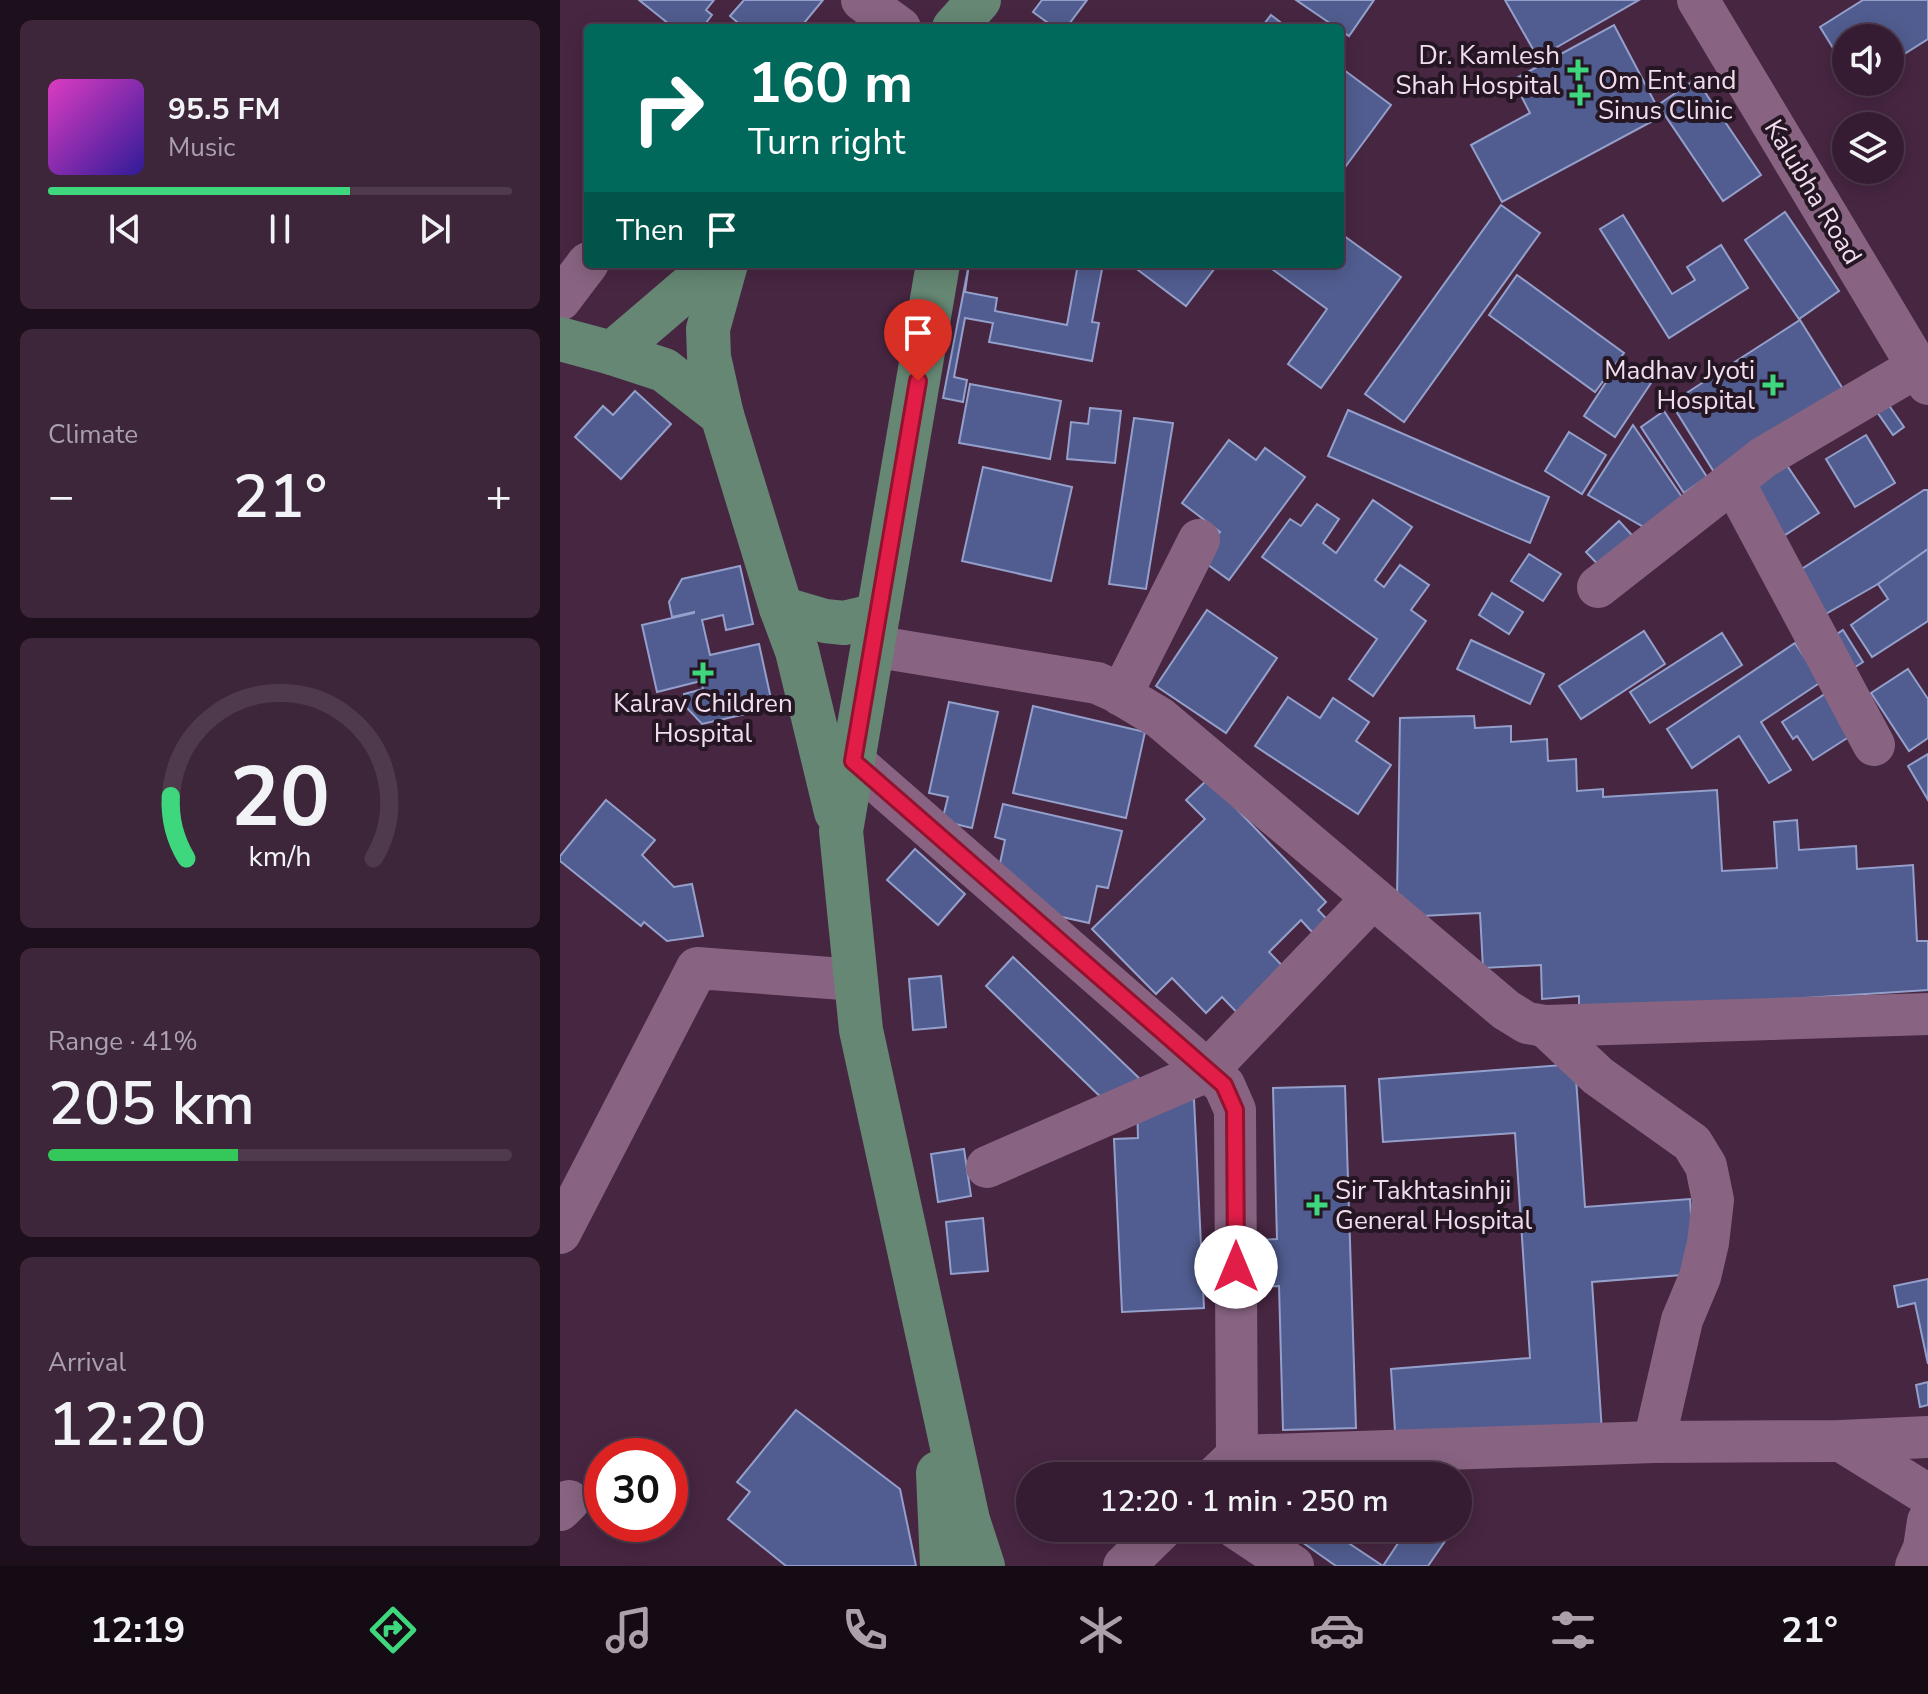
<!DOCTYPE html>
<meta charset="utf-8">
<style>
:root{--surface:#351c32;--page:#3d253a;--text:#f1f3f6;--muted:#aaa1ac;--line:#4f3a4d;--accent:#3fd77d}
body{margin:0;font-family:"Nunito Sans",sans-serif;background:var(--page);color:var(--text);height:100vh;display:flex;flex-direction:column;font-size:30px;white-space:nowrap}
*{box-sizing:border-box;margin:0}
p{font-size:26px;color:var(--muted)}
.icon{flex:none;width:44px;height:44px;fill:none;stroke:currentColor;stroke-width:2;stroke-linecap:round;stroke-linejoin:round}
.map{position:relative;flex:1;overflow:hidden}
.details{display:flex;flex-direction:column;gap:20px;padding:20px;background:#1d0f1c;width:560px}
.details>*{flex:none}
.hud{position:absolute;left:24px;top:24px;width:760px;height:244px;border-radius:8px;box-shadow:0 4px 20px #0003,0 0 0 2px var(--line);background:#00695c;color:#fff;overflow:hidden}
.buttons{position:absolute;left:1272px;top:24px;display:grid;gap:16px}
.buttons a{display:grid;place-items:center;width:72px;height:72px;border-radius:50%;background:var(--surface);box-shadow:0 4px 20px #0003,0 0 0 2px var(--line);font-size:40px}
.speed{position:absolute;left:24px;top:1438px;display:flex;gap:16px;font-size:40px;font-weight:700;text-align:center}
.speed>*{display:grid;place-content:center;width:104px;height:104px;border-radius:50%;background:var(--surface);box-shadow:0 4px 20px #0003,0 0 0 2px var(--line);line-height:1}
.speed .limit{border:12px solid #d22;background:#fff;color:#111}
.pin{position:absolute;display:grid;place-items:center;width:68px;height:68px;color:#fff;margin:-82px -34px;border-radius:50% 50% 50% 0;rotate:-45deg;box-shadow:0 0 8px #0007}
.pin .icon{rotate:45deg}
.me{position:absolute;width:88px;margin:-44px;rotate:0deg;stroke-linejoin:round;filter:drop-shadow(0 0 6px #0008)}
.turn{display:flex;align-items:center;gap:28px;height:168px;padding:0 32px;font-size:36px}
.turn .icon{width:104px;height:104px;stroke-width:2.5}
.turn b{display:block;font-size:56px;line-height:68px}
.then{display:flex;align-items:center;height:76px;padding:0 32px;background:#0003;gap:16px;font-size:30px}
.big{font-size:60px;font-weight:600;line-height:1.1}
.details .widget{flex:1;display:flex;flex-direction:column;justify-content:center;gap:12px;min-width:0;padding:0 28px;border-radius:12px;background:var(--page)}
.details .dial{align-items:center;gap:0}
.dial svg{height:208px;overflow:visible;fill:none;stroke:var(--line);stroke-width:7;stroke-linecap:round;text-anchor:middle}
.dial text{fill:var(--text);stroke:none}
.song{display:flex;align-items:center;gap:24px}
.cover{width:96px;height:96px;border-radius:12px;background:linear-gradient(135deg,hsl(310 70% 55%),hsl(250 70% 35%))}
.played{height:8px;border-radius:4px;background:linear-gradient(90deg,var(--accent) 65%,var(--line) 65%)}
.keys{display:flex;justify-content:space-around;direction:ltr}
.heat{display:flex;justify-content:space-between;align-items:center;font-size:44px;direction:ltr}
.charge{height:12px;border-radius:6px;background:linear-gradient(90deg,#34c759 41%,var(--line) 0)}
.trip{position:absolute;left:456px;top:1462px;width:456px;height:80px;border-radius:40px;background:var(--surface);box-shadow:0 4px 20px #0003,0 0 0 2px var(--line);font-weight:600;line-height:80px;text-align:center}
.dock{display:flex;height:128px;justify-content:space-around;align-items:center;background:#150b14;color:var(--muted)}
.dock .icon{width:56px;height:56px}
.dock .selected{color:var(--accent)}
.dock b{font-size:36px;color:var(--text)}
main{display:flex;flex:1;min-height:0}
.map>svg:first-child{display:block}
</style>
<main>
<section class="details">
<div class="widget">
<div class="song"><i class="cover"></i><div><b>95.5 FM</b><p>Music</p></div></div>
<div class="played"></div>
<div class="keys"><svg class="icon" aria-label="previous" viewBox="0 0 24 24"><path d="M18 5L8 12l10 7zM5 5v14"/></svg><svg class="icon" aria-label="pause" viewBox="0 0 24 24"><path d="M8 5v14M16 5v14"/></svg><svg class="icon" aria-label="next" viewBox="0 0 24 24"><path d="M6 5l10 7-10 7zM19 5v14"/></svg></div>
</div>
<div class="widget"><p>Climate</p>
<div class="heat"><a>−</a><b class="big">21°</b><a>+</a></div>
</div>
<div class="widget dial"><svg viewBox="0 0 100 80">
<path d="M14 69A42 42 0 1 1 86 69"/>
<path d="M14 69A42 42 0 0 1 8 45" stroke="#3fd77d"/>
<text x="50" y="56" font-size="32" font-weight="700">20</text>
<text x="50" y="72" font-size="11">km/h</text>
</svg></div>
<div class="widget"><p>Range · 41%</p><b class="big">205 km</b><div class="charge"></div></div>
<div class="widget"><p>Arrival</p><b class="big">12:20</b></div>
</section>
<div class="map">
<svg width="1368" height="1566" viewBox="0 0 1368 1566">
<rect width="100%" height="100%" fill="#472642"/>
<g fill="#515d90" stroke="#94a0cb" stroke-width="2">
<path d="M79,0H154L146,10L152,15L142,28H114Z"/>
<path d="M184,0H263L240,28H184L170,16Z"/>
<path d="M482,0H527L506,28H495L473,12Z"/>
<path d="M736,0H814L789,36L780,30V28H777Z"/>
<path d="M945,0H1079L978,58Z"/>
<path d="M1303,0H1368V39L1330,63V38H1286V69L1260,27Z"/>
<path d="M711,15L728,28H701Z"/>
<path d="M1054,25L1102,116L942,202L911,145L970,113L953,80Z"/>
<path d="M780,67L831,105L780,174Z"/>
<path d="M1136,79L1201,175L1163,201L1098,105Z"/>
<path d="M941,205L980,233L844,422L805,394Z"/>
<path d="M1225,212L1279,291L1239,319L1185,240Z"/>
<path d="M1063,215L1112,294L1135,280L1127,267L1161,245L1188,288L1109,338L1040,229Z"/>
<path d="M780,233L841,277L761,388L728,364L767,309L705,264H780Z"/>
<path d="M409,264L405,292L437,298L435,311L507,325L518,264H543L532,322L539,323L532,361L429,342L433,323L405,318L394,377L407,380L403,402L383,398Z"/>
<path d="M570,264H658L626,306Z"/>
<path d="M957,275L1064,353L1035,392L929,315Z"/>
<path d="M1240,320L1283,389L1154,472L1111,403Z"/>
<path d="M1060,361L1091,383L1055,437L1024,416Z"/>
<path d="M410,384L501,401L490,459L399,443Z"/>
<path d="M75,391L111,424L61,479L15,437L43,406L53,415Z"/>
<path d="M1328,404L1344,427L1333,435L1317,412Z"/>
<path d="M530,408L561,411L555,463L507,459L511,422L528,424Z"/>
<path d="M788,410L989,497L970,543L768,456Z"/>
<path d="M1104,411L1147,477L1124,493L1081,427Z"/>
<path d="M574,418L613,423L586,589L549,584Z"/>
<path d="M1073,425L1128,506L1094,533L1028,495Z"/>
<path d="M1009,432L1046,455L1022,494L985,471Z"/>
<path d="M1306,435L1335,483L1295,507L1266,459Z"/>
<path d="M669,440L696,460L705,448L745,477L669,580L640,559L660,532L622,503Z"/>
<path d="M1224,461L1259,513L1222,537L1188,485Z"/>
<path d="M423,467L512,487L491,581L402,561Z"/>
<path d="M1364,490H1368V549L1318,584L1264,615L1237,572Z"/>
<path d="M813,500L852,527L815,580L824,587L840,565L869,585L851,610L866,621L813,696L789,679L817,639L702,557L730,519L741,526L757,504L779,519L763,543L776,553Z"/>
<path d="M1059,521L1080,544L1048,575L1026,552Z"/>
<path d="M1368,549V621L1312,657L1291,625L1328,599L1318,584Z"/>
<path d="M969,554L1001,574L983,601L951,581Z"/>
<path d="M180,566L193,624L166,630L163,615L142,620L150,655L199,644L213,708L142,724L127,708L124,694L143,689L141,681L97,692L82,625L134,613V612L112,617L109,602L122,579Z"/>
<path d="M932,593L963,612L949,634L919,615Z"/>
<path d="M647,610L717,658L666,733L596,686Z"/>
<path d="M1283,630L1303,662L1286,673L1265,642Z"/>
<path d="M1084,631L1105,664L1021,719L999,686Z"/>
<path d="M1162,633L1182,665L1090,723L1070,692Z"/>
<path d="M911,640L984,674L970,704L897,669Z"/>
<path d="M1235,643L1261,682L1201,722L1231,770L1209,783L1179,736L1132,768L1107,729Z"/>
<path d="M1348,669L1368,699V738L1349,751L1311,693Z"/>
<path d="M1268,692L1295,733L1253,760L1237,736L1233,739L1222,722Z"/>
<path d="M728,697L760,718L773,698L809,722L796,741L831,765L798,814L695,746Z"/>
<path d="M389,702L438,712L412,828L382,821L388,797L369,793Z"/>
<path d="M473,706L585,732L566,818L453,793Z"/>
<path d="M914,716L915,728L951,726V742L987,739L988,761L1016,759L1017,791L1043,789V797L1157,790L1162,871L1217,868L1214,822L1237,820L1239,850L1296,846L1297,869L1353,865L1357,941H1368V990L1167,1003L1019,1016V996L982,999L981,965L923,968L920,913L862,916L837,897L840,718Z"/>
<path d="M1368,754V800L1348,766Z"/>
<path d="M648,779L766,902L758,910L779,932L765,946L741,920L709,952L735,979L688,1024L662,997L646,1013L612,978L596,994L532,929L645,819L626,800Z"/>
<path d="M46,800L95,840L82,855L114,887L132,884L143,936L107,941L84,922L81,926L0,861V856Z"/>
<path d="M443,804L562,831L548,888L537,886L529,923L484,913L440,863L445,840L435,837Z"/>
<path d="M355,849L405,894L378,925L327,880Z"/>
<path d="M453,957L579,1078L551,1107L426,986Z"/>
<path d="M381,976L386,1027L353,1030L349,979Z"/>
<path d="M1015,1064L1025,1207L1130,1199L1135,1274L1032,1282L1042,1432L836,1447L831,1369L970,1358L955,1133L823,1142L819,1079Z"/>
<path d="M785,1086L796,1428L723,1430L719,1286L696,1287L695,1240L717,1239L713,1088Z"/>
<path d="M634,1099L644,1308L562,1312L554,1139L578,1138L577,1102Z"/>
<path d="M404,1149L411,1196L378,1202L371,1154Z"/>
<path d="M423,1218L428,1271L391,1274L386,1222Z"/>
<path d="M1368,1279V1364L1355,1303L1338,1307L1334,1286Z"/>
<path d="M1368,1382V1405L1360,1407L1356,1385Z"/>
<path d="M236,1410L340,1489L356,1566H226L168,1519L190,1492L177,1482Z"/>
<path d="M722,1528H766L823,1566L848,1528H894L868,1566H776Z"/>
</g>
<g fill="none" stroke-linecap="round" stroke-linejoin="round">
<g stroke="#886482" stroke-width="42">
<path d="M302,0L340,28"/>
<path d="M1138,0L1368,384"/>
<path d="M0,300L28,263"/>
<path d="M1173,481L1314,745"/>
<path d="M1038,587L1204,457L1357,367"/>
<path d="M312,646L537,683L555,691L600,718L946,1010L967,1023L985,1026L1368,1014"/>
<path d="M561,695L639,540"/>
<path d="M293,761L664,1085L675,1110L677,1456"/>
<path d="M985,1026L1038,1076L1132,1143L1146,1166L1153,1200L1148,1243L1140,1277L1122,1320L1094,1442"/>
<path d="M427,1167L647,1071L813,898"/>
<path d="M0,1233L137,968L296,980"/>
<path d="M1281,1441L1368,1495"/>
<path d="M657,1475L677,1456L1094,1442L1281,1441L1368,1437"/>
<path d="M0,1510L9,1501"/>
<path d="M676,1528L733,1566"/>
<path d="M564,1566L603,1528"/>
<path d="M1356,1566L1364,1548L1368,1521"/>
</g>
<g stroke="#658773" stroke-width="44">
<path d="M394,28L419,0"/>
<path d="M378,264L281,831L301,1030L408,1520L423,1566"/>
<path d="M0,339L52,353L156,264"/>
<path d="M52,353L104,370L162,415L221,608L237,651L276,812"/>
<path d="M162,415L149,357L148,329L166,264"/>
<path d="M221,608L265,621L284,623L318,615"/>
<path d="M378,1473L382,1566"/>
</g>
</g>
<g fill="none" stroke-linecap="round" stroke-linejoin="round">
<g stroke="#92132f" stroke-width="20">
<path id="route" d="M358,381L293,761L664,1085L675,1110L676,1267"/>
</g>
<use href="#route" stroke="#e11d48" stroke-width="14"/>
</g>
<g fill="#3fd77d" stroke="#241622" stroke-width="3">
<path d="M1014 58h8v8h8v8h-8v8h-8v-8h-8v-8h8z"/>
<path d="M1016 83h8v8h8v8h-8v8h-8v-8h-8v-8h8z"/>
<path d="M1209 373h8v8h8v8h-8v8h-8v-8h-8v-8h8z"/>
<path d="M139 661h8v8h8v8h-8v8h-8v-8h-8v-8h8z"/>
<path d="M753 1193h8v8h8v8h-8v8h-8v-8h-8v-8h8z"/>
</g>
<g text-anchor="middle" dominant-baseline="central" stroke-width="8" stroke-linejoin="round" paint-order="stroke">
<g font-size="26" fill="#f2ddee" stroke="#241622" text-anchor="end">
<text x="1000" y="55">Dr. Kamlesh<tspan x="1000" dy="30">Shah Hospital</tspan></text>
<text x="1038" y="80" text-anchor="start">Om Ent and<tspan x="1038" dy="30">Sinus Clinic</tspan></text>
<text x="1195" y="370">Madhav Jyoti<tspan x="1195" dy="30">Hospital</tspan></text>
<text x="143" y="703" text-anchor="middle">Kalrav Children<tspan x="143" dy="30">Hospital</tspan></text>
<text x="775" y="1190" text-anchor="start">Sir Takhtasinhji<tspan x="775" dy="30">General Hospital</tspan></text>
</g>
<g font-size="26" fill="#f2ddee" stroke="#241622">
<text transform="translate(1253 192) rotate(59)">Kalubha Road</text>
</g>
</g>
</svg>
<div class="buttons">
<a><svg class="icon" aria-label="sound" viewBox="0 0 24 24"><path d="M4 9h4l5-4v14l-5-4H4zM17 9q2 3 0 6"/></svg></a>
<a><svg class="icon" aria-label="layers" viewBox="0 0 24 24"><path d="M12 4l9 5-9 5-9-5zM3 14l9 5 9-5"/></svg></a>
</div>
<div class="speed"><div class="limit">30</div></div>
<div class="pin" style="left:358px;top:381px;background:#d93025"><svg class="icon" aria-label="arrive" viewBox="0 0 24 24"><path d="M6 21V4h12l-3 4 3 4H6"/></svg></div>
<svg class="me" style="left:676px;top:1267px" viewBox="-20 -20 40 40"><circle r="19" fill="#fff"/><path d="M0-13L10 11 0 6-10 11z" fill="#e11d48"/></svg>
<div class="trip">12:20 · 1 min · 250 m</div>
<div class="hud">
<div class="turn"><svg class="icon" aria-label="right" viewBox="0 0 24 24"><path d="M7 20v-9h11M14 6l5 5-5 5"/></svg><div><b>160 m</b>Turn right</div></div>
<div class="then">Then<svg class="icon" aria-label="arrive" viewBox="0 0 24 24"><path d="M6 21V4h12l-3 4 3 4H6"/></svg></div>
</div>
</div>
</main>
<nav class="dock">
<b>12:19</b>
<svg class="icon selected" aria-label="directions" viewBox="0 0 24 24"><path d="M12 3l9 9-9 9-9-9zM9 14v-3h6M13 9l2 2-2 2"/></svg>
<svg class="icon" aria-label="music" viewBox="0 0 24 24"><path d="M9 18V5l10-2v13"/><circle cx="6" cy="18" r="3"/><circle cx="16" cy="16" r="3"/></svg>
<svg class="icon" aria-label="phone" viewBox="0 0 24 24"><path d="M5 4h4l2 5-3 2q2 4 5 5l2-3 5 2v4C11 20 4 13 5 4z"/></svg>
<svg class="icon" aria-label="climate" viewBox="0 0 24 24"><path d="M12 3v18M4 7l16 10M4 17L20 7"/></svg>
<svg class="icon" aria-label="car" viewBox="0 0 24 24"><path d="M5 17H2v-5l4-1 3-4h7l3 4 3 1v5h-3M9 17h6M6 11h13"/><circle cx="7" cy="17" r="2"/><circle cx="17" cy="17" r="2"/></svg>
<svg class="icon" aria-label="filters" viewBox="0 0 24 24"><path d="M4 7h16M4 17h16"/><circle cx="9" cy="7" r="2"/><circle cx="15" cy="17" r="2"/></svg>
<b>21°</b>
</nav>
